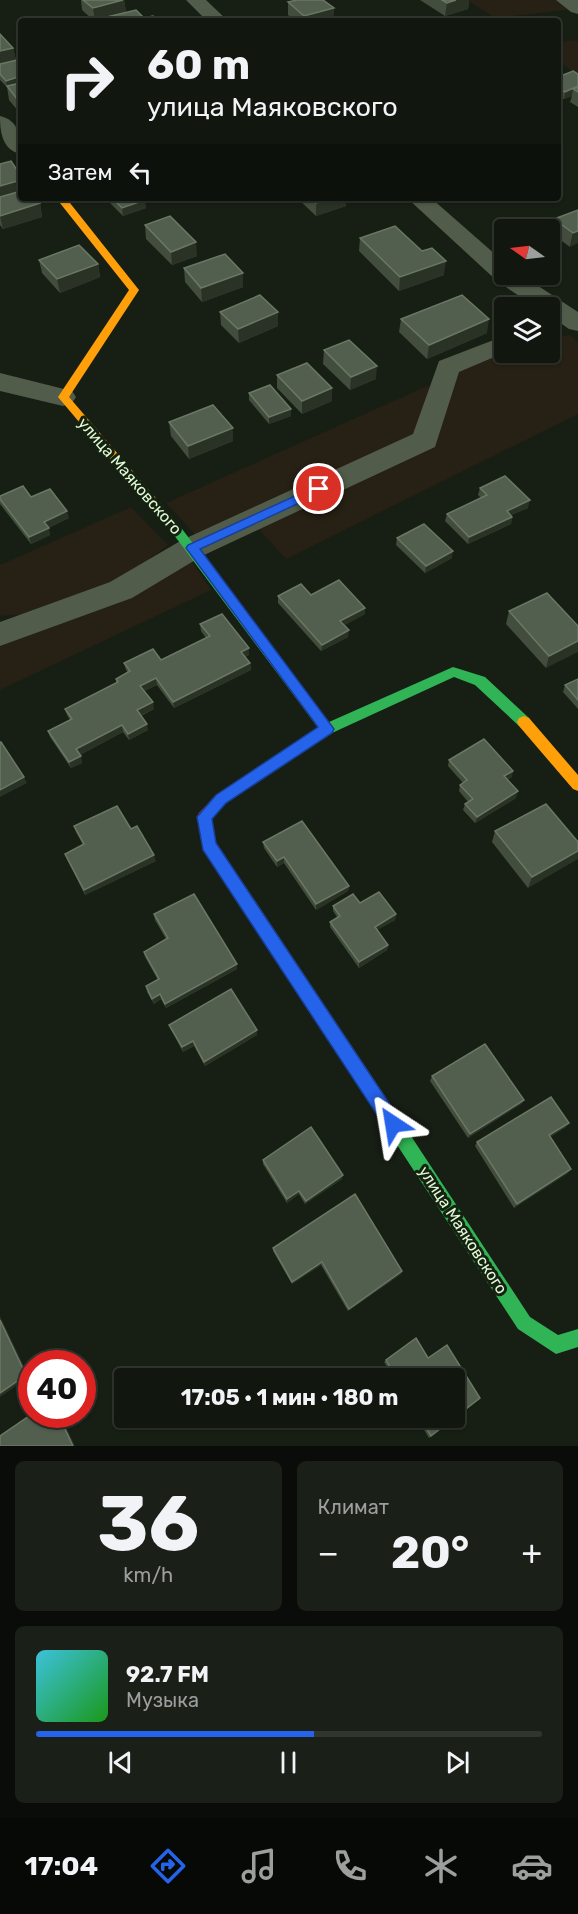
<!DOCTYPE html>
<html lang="ru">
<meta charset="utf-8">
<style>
:root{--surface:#11160f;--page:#1a1f18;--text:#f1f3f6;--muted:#9c9f9e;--line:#30352f;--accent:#2563eb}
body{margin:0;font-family:Rubik,sans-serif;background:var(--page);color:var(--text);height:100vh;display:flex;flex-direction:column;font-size:22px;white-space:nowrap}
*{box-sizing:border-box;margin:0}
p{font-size:20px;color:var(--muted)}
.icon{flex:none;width:33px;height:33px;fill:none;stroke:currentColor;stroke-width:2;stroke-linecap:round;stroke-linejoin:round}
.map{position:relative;height:1446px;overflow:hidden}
.panel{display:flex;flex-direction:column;gap:15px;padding:15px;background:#090c08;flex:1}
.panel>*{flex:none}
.banner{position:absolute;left:18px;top:18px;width:543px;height:183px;border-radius:6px;box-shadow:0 2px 4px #0004,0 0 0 2px var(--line);background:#11160f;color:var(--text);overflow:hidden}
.needle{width:39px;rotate:284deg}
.buttons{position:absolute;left:494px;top:219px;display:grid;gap:12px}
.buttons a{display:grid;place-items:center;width:66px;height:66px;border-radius:6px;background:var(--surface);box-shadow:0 2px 4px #0004,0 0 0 2px var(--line);font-size:30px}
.speed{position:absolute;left:18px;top:1350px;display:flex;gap:12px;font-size:30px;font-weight:700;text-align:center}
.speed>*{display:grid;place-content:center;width:78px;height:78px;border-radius:50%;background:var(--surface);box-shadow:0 2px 4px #0004,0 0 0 2px var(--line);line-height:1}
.speed .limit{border:9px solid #d22;background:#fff;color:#111}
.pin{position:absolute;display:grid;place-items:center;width:51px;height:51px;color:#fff;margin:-26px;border:3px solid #fff;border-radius:50%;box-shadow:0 2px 6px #0007}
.me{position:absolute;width:66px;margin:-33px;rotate:327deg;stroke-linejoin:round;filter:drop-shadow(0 0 4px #0008)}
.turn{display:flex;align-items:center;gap:21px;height:126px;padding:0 30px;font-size:27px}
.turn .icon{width:78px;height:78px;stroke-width:2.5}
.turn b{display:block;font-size:42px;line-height:51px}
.then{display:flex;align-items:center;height:57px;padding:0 30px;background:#0003;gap:12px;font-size:22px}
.big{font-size:45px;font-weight:700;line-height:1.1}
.panel .card{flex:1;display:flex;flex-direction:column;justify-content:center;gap:9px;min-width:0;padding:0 21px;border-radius:9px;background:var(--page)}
.panel .dial{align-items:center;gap:0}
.dial b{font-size:78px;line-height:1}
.song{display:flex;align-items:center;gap:18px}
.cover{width:72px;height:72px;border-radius:9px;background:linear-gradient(135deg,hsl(190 70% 55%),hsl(120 70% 35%))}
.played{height:6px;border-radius:3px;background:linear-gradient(90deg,var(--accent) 55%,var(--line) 55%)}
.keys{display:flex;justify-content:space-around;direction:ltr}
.heat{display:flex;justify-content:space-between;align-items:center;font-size:33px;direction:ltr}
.panel .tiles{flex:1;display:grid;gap:15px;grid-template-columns:1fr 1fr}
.card:last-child{grid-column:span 2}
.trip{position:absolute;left:114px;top:1368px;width:351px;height:60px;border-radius:6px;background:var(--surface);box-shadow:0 2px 4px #0004,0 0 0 2px var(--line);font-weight:700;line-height:60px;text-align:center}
.tab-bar{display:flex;height:96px;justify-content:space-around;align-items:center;background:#070906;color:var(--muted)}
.tab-bar .icon{width:42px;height:42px}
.tab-bar .active{color:var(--accent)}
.tab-bar b{font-size:27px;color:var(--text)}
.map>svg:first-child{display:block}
</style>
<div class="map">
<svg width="578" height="1446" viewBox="0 0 578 1446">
<rect width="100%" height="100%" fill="#171e14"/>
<g fill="#272014">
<path d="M467,0H558L573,9L495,18Z"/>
<path d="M569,40L578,41V75L558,61V44Z"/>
<path d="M570,335L578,342V414L286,559L254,524L430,445L454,372L504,352H549V338Z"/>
<path d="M427,386L432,387L412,443L202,542L166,503Z"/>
<path d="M131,507L168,545L118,582L28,614L0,616V565Z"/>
<path d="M189,557L211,590L0,690V641L119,603Z"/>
</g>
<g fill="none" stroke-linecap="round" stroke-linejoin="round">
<g fill="#515c4a" fill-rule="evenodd">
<path d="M186,0H206L228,21H207Z"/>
<path d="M556,0H578V14L571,12Z"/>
<path d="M0,116C19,120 21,138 21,154C2,150 0,132 0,116Z"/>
<path d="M407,198H431L504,262V274H520L578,312V331L569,329L549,315V308H537L497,281Z"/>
<path d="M504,336V352H506L459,372L435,447L202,556L132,598L0,646V622L110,582L182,540L413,434L439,361Z"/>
<path d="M0,373L72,391L76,397L72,403L63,406L0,391Z"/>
</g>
<g fill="#30b455" fill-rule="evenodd">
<path d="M175,524L179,525L329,722L453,667L485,677L529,718L531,722L529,726H519L475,685L454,677L332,733H322L171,531L169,528L171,525Z"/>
<path d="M382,1099L388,1101L530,1317L558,1335L578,1329V1347L556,1354L518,1329L376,1113L374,1107L376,1101Z"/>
</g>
<g fill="#ff9f0a" fill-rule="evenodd">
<path d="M56,198H66L139,290L69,397L179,525L181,528L179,531H171L58,397L129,290Z"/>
<path d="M524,716L529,718L578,775V791L573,789L519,726L517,722L519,718Z"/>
<path d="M240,884L245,886L388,1101L390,1107L388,1113L382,1115L376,1113L235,896L233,891L235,886Z"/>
</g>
<path fill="#e5322d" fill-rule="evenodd" d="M327,723L332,725L334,729L332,733L226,803L211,819L216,843L247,891L245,896L240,898L235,896L202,845L197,817L199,813L216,795Z"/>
</g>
<g fill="#424d3d">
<path d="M81,0H124L126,12L159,21H103V19L94,21L82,10Z"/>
<path d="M420,0H469L468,9L445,16Z"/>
<path d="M288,2L334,8L333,18L338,21H295L288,15Z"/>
<path d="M0,34L13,48L16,60L21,64V111L19,112L9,100L7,87L0,80Z"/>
<path d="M578,74V107L570,102L572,96L564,99L558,96V77Z"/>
<path d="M0,164L21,198L40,203L42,217L3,229L0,225Z"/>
<path d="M107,198H143L146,208L123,216L107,200Z"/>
<path d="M297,198H346V206L316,216Z"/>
<path d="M578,210L570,247L551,233L554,219Z"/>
<path d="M145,225L197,256L172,265L146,239Z"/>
<path d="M360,238L444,275L399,291L359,251Z"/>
<path d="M39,260L98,264L100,277L60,293L42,273Z"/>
<path d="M184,268L243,273V287L202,302L185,282Z"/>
<path d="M220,312H278V326L239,343L221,325Z"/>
<path d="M401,319L487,333L427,359L399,332Z"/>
<path d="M324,350L376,379L350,390L323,364Z"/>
<path d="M277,375L332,388V401L302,414L277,388Z"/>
<path d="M249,393L291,416L269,424L249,400Z"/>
<path d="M169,422L233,441L189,459L171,436Z"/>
<path d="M480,488L528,508L511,515L512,517L511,524L468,544L445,521L447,514L481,498L478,495Z"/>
<path d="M31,497L69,518L48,528L50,535L31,544L0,504V499Z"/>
<path d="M397,538L452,558L425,573L396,545Z"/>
<path d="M311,595L365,608V614L344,625L348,637L321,651L278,603V596Z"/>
<path d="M509,611L578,626L546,668L506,624Z"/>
<path d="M200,624L249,655L245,657L250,663L251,670L174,708L157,685L144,691L154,709L141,716L148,730L129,740L123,732L80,755L82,763L71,768L50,737L48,731L70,720L67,715L65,709L116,683V679L128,673L126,670L124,663L161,660L206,638L201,631Z"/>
<path d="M578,679V709L563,692L565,685Z"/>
<path d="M449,760L512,777L507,780L516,798L475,823L463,810L465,804L468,802L459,791L460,785L463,783L448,766Z"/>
<path d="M74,826L156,861L85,895L67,859L65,854L83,845L76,832Z"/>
<path d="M495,831L578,842L528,888L492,842Z"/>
<path d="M263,842L349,886L348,891L316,910L284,863L277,867L264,848Z"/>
<path d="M360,903L396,914L395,920L377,930L388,945L387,950L359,968L330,927V922L337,917L333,911V906Z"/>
<path d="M154,914L237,964V969L166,1008L161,999L154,1004L147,992L146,986L158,980L145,957L144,952L166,939L155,920Z"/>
<path d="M169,1025L257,1030V1035L205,1066L194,1046L183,1052L171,1029Z"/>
<path d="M432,1076L524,1100L521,1104L468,1138L430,1081Z"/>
<path d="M566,1127L550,1137L568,1173L514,1208L475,1146L477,1142Z"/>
<path d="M263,1160L342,1179L305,1204L299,1194L287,1203L263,1164Z"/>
<path d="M273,1248L402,1271L401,1274L348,1311L321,1265L292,1284L273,1251Z"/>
<path d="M416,1338L428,1358L447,1345L480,1398L429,1438L417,1418H454V1378H394L384,1362L386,1360Z"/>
</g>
<g fill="#2a3226">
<path d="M124,0L126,13L95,21L93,8Z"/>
<path d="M456,0H469L468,9L445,16L447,3Z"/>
<path d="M334,8L333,21H304V16Z"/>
<path d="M13,48L16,61L0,65V51Z"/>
<path d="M21,76V84L7,88L6,81Z"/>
<path d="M578,86L573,89L572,96L564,99L565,92Z"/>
<path d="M21,97V111L19,112L17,99Z"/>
<path d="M21,180V194L0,200V186Z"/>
<path d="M330,198H346V206L316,216V203Z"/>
<path d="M524,198H532L523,201Z"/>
<path d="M145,200L146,208L123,216L122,208Z"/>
<path d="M40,203L42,217L3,229L0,216Z"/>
<path d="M578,231V243L570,247L573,233Z"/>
<path d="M196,242L197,256L172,265L171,252Z"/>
<path d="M446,261L444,275L399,291L400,277Z"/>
<path d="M98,264L100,277L60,293L57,279Z"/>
<path d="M243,273V287L202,302L201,288Z"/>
<path d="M278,312V326L239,343L238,329Z"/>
<path d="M489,319L487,333L427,359L429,345Z"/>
<path d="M377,366L376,379L350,390L351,377Z"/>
<path d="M332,388V401L302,414V401Z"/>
<path d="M291,409V416L269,424V417Z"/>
<path d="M233,428V441L189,459L188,446Z"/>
<path d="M530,500L528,508L505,518L507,511Z"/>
<path d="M67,511L69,518L45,529L44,522Z"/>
<path d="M512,517L511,524L468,544L469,537Z"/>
<path d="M49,528L50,535L31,544L29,537Z"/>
<path d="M453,551L452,558L425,573L426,566Z"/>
<path d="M365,608V614L340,628V621Z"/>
<path d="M349,630L348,637L321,651L322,645Z"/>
<path d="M578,641V652L546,668L549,656Z"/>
<path d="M249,648V655L242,658L241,652Z"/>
<path d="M250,663L251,670L174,708L173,702Z"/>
<path d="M156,678L157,685L141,692L140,686Z"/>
<path d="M153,702L154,709L138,717L137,710Z"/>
<path d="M147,724L148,730L129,740L128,734Z"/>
<path d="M122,725L123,732L78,756L76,749Z"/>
<path d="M81,756L82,763L71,768L69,762Z"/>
<path d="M513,771L512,777L503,782L504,776Z"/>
<path d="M24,777L27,783L0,797V790Z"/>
<path d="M518,791L516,798L475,823L477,817Z"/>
<path d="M578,851V859L528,888L532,877Z"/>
<path d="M154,855L156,861L85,895L84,890Z"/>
<path d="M284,857V863L277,867V861Z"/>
<path d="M349,886L348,891L316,910V904Z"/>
<path d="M396,914L395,920L374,932L375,927Z"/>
<path d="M388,945L387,950L359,968V962Z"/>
<path d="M237,964V969L166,1008L165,1004Z"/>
<path d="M160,994L161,999L154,1004L152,999Z"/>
<path d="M257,1030V1035L205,1066L204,1062Z"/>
<path d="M193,1041L194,1046L183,1052L182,1047Z"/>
<path d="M524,1100L521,1104L468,1138L470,1134Z"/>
<path d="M569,1123L566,1127L546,1139L549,1135Z"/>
<path d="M571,1169L568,1173L514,1208L517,1204Z"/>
<path d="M343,1175L342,1179L305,1204L306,1201Z"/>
<path d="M299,1191V1194L287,1203V1199Z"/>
<path d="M322,1262L321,1265L292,1284V1282Z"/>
<path d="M402,1271L401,1274L348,1311L349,1309Z"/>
<path d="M0,1316L29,1377L0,1397Z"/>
<path d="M58,1414H60L75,1446H73Z"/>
</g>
<g fill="#535f4e" stroke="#697863" stroke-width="1.5">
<path d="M83,0H123L93,8Z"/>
<path d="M297,0H323L334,8L304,16L288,2Z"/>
<path d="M442,0H456L447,3Z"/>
<path d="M136,10L144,18L153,16L159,21H106L103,18Z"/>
<path d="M489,17L495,21H476Z"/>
<path d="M334,18L338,21H325Z"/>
<path d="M0,34L13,48L0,51Z"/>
<path d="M17,60L21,64V76L6,81L0,74V64Z"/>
<path d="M573,71L578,74V86L565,92L558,88V77Z"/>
<path d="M21,83V97L17,99L7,86Z"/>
<path d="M578,87V92L573,89Z"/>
<path d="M11,161L21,176V180L0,186V164Z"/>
<path d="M21,191V198H36L40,203L0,216V197Z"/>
<path d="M112,198H143L145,200L122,208Z"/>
<path d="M311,198H330L316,203Z"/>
<path d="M578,210V231L573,233L554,219Z"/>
<path d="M170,216L196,242L171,252L145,225Z"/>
<path d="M395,226L422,251L432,248L446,261L400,277L360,238Z"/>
<path d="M79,245L98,264L57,279L39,260Z"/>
<path d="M225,254L243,273L201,288L184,268Z"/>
<path d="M260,295L278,312L238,329L220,312Z"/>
<path d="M462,295L489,319L429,345L401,319Z"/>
<path d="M349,340L377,366L351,377L324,350Z"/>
<path d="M307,363L332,388L302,401L277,375Z"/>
<path d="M270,385L291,409L269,417L249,393Z"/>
<path d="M213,405L233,428L188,446L169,422Z"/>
<path d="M505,476L530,500L507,511L512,517L469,537L447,514L487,495L480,488Z"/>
<path d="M23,486L31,497L50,489L67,511L44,522L49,528L29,537L0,499V496Z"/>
<path d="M424,524L453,551L426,566L397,538Z"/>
<path d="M339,580L365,608L340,621L349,630L322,645L278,596L301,584L311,595Z"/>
<path d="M547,593L578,626V641L549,656L509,611Z"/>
<path d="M222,614L249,648L241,652L250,663L173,702L156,678L140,686L153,702L137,710L147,724L128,734L122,725L76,749L81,756L69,762L48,731L72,719L65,709L118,682L116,679L130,671L124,663L153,649L161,660L210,636L200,624Z"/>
<path d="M578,679V700L565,685Z"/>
<path d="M484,739L513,771L504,776L518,791L477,817L465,804L473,799L460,785L467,780L449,760Z"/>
<path d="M0,742H1L24,777L0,790Z"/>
<path d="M546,804L578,842V851L532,877L495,831Z"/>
<path d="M117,806L131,829L137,826L154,855L84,890L65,854L84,844L74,826Z"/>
<path d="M302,821L349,886L316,904L284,857L277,861L263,842Z"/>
<path d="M379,892L396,914L375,927L388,945L359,962L330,922L340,916L333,906L353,894L360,903Z"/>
<path d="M194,894L237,964L165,1004L160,994L152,999L146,986L159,979L144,952L168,938L154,914Z"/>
<path d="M231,989L257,1030L204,1062L193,1041L182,1047L169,1025Z"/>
<path d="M485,1044L524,1100L470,1134L432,1076Z"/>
<path d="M551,1097L569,1123L549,1135L571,1169L517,1204L477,1142Z"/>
<path d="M311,1127L343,1175L306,1201L299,1191L287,1199L263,1160Z"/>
<path d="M355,1194L402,1271L349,1309L322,1262L292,1282L273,1248Z"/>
<path d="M0,1320L26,1375L0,1393Z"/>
<path d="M416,1338L428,1358L447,1345L480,1398L431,1436L420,1418H454V1378H396L386,1360Z"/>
<path d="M32,1414H58L73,1446H0V1436Z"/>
</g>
<path fill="#2563eb" stroke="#184099" stroke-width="1.5" d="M319,485L323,486V492L200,549L334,729L332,733L226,803L212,819L216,843L399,1118L401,1124L399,1130L393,1133L387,1130L203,850L197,817L216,795L318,727L186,548L188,545Z"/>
<g text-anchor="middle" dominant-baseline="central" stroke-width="6" stroke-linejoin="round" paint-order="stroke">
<g font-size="16" fill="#e1f9d6" stroke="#152111">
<text transform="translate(130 476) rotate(49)">улица Маяковского</text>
<text transform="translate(463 1230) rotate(57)">улица Маяковского</text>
</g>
</g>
</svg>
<div class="buttons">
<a><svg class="needle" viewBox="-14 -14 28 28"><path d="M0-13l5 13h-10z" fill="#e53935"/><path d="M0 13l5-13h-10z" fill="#9c9f9e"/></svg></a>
<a><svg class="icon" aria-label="layers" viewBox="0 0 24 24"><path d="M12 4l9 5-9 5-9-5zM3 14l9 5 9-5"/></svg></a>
</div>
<div class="speed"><div class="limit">40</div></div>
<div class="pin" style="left:319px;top:489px;background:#d93025"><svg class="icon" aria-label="arrive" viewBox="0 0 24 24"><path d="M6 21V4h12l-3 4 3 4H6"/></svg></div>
<svg class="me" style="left:393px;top:1124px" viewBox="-20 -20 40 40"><path d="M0-17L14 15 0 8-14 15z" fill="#2563eb" stroke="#fff" stroke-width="4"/></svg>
<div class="trip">17:05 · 1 мин · 180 m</div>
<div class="banner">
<div class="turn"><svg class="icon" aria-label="right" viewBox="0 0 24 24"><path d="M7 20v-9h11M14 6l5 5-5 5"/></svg><div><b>60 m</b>улица Маяковского</div></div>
<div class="then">Затем<svg class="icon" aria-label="left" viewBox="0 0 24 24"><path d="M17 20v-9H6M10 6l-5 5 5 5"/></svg></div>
</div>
</div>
<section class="panel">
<div class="tiles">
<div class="card dial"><b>36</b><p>km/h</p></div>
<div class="card"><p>Климат</p>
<div class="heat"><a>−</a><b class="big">20°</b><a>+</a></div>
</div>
<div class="card">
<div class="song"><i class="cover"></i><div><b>92.7 FM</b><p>Музыка</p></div></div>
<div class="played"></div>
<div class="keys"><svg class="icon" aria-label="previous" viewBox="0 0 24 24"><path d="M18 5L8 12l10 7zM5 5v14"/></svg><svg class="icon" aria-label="pause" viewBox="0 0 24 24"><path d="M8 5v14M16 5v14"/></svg><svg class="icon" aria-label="next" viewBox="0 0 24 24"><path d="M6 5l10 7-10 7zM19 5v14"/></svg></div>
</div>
</div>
</section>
<nav class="tab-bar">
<b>17:04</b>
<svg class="icon active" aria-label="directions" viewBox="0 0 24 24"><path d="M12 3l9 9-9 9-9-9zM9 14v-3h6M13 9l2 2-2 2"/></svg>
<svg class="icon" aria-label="music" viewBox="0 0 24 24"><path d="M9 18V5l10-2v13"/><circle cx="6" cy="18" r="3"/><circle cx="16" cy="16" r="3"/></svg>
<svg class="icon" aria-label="phone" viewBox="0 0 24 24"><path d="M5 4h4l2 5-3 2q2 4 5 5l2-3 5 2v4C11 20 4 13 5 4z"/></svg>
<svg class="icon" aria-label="climate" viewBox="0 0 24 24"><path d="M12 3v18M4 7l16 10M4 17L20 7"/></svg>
<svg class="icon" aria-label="car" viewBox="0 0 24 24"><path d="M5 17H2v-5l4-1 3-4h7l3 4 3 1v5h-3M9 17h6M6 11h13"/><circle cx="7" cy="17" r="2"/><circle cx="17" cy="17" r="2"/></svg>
</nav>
